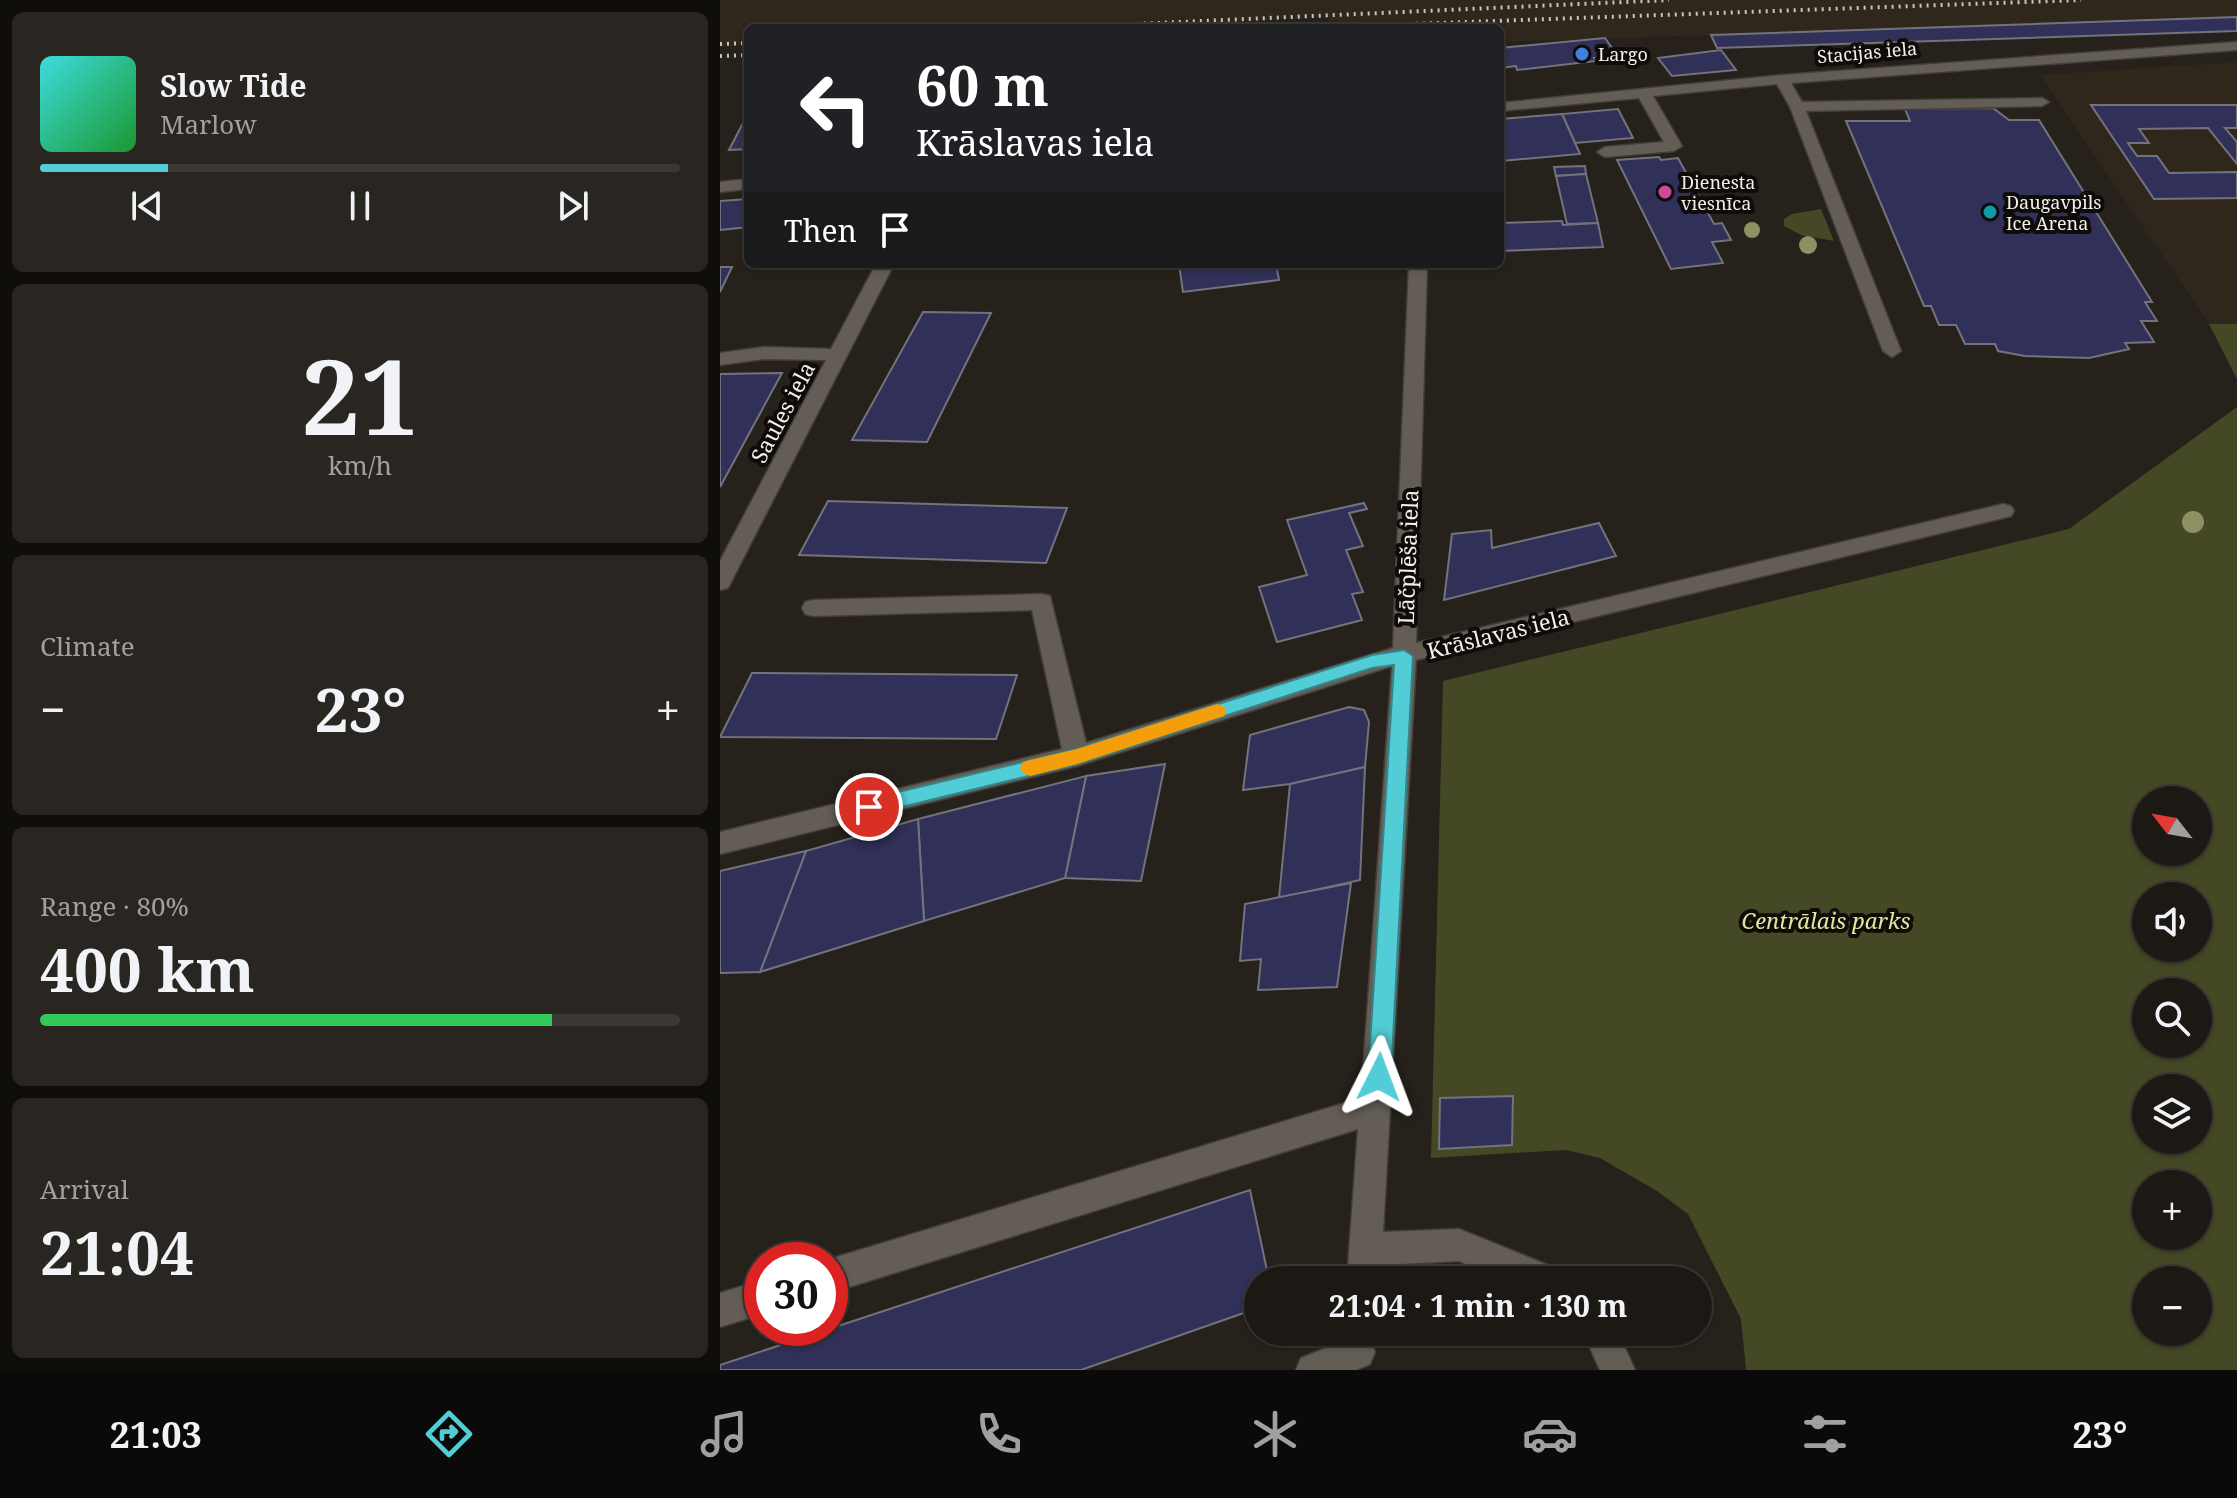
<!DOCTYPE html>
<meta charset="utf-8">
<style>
:root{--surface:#1c1914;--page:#292622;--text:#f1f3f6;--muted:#a0a0a0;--line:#3a3834;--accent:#52ccd5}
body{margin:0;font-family:"Noto Serif",serif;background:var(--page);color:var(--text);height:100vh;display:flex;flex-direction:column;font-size:30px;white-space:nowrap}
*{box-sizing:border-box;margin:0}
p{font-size:26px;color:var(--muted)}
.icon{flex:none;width:44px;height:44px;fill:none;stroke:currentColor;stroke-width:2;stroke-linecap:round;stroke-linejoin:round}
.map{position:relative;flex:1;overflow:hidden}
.drawer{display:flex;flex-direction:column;gap:12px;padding:12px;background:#0f0e0b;width:720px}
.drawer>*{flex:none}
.guide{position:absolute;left:24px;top:24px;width:760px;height:244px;border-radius:12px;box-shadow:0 2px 6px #0004,0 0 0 2px var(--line);background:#202124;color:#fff;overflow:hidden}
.needle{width:52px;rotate:301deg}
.tools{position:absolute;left:1412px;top:786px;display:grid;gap:16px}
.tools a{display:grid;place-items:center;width:80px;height:80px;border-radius:50%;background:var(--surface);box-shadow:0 2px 6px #0004,0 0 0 2px var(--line);font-size:40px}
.speed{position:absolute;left:24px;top:1242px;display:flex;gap:16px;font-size:40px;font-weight:700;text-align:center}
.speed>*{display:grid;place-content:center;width:104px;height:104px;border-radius:50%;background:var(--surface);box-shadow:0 2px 6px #0004,0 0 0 2px var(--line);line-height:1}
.speed .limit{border:12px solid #d22;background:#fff;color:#111}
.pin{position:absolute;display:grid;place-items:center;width:68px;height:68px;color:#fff;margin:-34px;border:4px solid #fff;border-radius:50%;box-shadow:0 2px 8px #0007}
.me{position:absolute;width:88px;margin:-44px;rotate:3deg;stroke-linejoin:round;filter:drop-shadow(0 0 6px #0008)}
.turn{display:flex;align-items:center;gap:28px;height:168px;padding:0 40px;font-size:36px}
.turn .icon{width:104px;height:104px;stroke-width:2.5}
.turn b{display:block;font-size:56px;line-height:68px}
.then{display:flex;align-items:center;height:76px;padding:0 40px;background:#0003;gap:16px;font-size:30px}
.big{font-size:60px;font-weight:700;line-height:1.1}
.drawer .card{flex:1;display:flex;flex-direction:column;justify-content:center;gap:12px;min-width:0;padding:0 28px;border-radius:12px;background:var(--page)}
.drawer .dial{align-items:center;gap:0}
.dial b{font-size:104px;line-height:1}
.song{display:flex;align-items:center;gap:24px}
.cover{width:96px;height:96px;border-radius:12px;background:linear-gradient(135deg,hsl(180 70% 55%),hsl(130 70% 35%))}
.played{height:8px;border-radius:4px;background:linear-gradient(90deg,var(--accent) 20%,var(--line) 20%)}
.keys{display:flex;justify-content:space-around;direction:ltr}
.heat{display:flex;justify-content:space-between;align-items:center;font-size:44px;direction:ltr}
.charge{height:12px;border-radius:6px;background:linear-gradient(90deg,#34c759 80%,var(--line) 0)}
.trip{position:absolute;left:524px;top:1266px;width:468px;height:80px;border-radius:40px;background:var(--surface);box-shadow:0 2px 6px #0004,0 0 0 2px var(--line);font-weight:700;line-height:80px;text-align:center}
.tabs{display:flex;height:128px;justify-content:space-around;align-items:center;background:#0b0a08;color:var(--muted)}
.tabs .icon{width:56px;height:56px}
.tabs .selected{color:var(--accent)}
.tabs b{font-size:36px;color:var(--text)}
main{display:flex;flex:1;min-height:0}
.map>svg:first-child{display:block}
</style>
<main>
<section class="drawer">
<div class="card">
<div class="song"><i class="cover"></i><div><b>Slow Tide</b><p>Marlow</p></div></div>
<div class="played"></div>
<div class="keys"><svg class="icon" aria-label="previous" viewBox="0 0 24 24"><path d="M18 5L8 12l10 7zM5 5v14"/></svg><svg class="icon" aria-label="pause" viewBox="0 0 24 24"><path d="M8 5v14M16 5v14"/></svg><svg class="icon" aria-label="next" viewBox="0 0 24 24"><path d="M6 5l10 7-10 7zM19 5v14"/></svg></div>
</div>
<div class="card dial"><b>21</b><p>km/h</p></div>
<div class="card"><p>Climate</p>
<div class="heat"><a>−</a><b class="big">23°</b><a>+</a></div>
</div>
<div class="card"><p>Range · 80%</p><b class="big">400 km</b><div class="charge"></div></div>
<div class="card"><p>Arrival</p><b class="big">21:04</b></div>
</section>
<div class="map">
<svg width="1517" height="1370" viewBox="0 0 1517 1370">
<rect width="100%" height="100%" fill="#26211b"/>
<g fill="#30271c">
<path d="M0,0H1517V17L780,42V28H505L609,23L608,17L379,28H28V45L0,47Z"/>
<path d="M1517,62V324H1489L1320,75Z"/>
</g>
<g fill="#454825" fill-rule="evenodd">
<path d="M1101,209L1114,241L1081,235L1064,226V219L1072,214Z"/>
<path d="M1489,324H1517V379Z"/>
<path d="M1517,407V1370H1026L1021,1319L968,1214L937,1191L880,1158L846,1150L711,1158L723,681L1349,529ZM1426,800H1478V852H1426ZM1426,896H1478V948H1426ZM1426,992H1478V1044H1426ZM1426,1088H1478V1140H1426ZM1426,1184H1478V1236H1426ZM1426,1280H1478V1332H1426Z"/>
</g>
<g fill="#303058" stroke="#72737c" stroke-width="2">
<path d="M1517,17V31L997,48L991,35Z"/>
<path d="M885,38L897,55L874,58L876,61L797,70L796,66L780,68V48Z"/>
<path d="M1001,50L1016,70L952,76L938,58Z"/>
<path d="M1371,105H1517V128H1505L1517,142V164L1488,128L1419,129L1429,143H1408L1417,156H1437L1449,173L1517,172V198L1434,199Z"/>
<path d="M1273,108L1289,120H1319L1432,302H1425L1437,321H1421L1434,342L1405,343L1409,349L1369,358L1305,356L1278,351L1275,344H1245L1236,325H1219L1211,306H1204L1126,121H1190L1185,109Z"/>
<path d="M898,109L913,138L855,143L842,114Z"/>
<path d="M842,114L860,154L781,161L780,119Z"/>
<path d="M24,121H28V149L9,150Z"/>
<path d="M939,157L941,160L958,158L994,224L1002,223L1011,240L992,242L1003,263L951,269L897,160Z"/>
<path d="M865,166L866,174L836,176L834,167Z"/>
<path d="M866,174L878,223L847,224L836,176Z"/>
<path d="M28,199V227L0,230V201Z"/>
<path d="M842,221L843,225L878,223L883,247L780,251V223Z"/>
<path d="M459,264H556L559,280L463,292Z"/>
<path d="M0,267H12L0,292Z"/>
<path d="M203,312L271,313L207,442L132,440Z"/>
<path d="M62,373L0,487V374Z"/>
<path d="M108,501L347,508L326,563L79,555Z"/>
<path d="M644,503L647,509L629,513L643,546L626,550L643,592L632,594L642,620L557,642L539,587L587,575L567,520Z"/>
<path d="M879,523L896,556L724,600L732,534L771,530L772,548Z"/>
<path d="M32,673L297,675L276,739L0,737Z"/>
<path d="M629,707L644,710L649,722L645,767L570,784L523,790L530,735Z"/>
<path d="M445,764L421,881L345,878L366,776Z"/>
<path d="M645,767L640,880L559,898L570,784Z"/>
<path d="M366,776L345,878L204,921L198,819Z"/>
<path d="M198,819L204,921L40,972L86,851Z"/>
<path d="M86,851L40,972L0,973V871Z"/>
<path d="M631,883L617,987L538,990L541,959L520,961L525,904Z"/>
<path d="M793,1096L792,1145L719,1149L720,1098Z"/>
<path d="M530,1190L549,1280H538V1308L361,1370H0V1365Z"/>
</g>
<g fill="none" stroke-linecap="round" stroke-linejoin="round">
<g stroke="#413d39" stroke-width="3">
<g id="minor">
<path d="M1517,42V50L1071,83L1082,102L1322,98L1329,102L1322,106L1086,111L1181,351L1172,357L1163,351L1070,107L1057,84L933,96L962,146L954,151L885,157L877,152L885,147L944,142L919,98L780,111V103L1062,75Z"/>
<path d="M28,179V189L0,192V182Z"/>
<path d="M156,264H174L11,582L8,588L0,590V561L106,360L44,359L0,365V353L44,347L111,349Z"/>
<path d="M689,264H707L696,643L1283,504L1291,506L1294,511L1291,516L1283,518L696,660L663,1232L739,1229L835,1268L840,1280H783L739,1261L662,1265L661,1280H627L638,1129L110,1293V1259L641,1098L672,666L357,766L0,854V832L342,749L312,610L93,616L85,614L82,608L85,602L93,600L322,594L330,596L366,743L673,648Z"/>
<path d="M42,1280V1314L0,1327V1293Z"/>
<path d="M863,1332H898L915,1370H880Z"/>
<path d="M638,1335L650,1340L655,1352L650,1364L636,1370H576L581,1358Z"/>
</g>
</g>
<use href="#minor" fill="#635d56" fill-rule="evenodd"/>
<g stroke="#c8c4bf" stroke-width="4" stroke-dasharray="2 5" stroke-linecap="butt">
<path d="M326,28L949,0"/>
<path d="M577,28L1361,0"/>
<path d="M0,44L28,43"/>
<path d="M0,56L28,55"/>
</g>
</g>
<g fill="#8c9062">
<circle cx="1032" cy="230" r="8"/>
<circle cx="1088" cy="245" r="9"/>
<circle cx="1473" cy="522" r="11"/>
</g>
<path fill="#52ccd5" stroke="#35858a" stroke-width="2" d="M684,650L693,656L671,1077L667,1085L659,1088L651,1085L648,1077L674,665L652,668L357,764L149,815L142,813L139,807L142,801L149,799L357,749L652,655Z"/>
<path fill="#f59e0b" d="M497,704L504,706L506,711L504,716L357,764L310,776L303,773L300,768L303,762L310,760L357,749Z"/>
<circle fill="#3f7fe0" stroke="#0e0b09" stroke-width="3" cx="862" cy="54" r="8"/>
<circle fill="#d1479c" stroke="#0e0b09" stroke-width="3" cx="945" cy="192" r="8"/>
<circle fill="#0f9aa8" stroke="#0e0b09" stroke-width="3" cx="1270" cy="212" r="8"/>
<g text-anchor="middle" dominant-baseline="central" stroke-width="8" stroke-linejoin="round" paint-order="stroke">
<g font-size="18" fill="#f4f0ec" stroke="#0e0b09">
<text transform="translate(1147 52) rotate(-5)">Stacijas iela</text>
</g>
<g font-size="18" fill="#f4f0ec" stroke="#0e0b09" text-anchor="start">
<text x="878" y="54">Largo</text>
<text x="961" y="182">Dienesta<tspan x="961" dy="21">viesnīca</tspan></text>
<text x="1286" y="202">Daugavpils<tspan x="1286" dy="21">Ice Arena</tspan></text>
</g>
<g font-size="22" fill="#f4f0ec" stroke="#0e0b09">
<text transform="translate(62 412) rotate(-62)">Saules iela</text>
<text transform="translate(687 557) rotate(-88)">Lāčplēša iela</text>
<text transform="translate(778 633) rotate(-14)">Krāslavas iela</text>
</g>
<g font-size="22" font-style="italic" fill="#e0ea9c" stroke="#0e0b09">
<text x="1106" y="920">Centrālais parks</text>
</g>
</g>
</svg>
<div class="tools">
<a><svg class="needle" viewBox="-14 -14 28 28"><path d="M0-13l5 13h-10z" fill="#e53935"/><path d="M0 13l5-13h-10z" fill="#a0a0a0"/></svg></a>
<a><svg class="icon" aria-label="sound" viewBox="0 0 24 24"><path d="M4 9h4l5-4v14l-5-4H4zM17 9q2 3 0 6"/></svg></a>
<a><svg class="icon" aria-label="search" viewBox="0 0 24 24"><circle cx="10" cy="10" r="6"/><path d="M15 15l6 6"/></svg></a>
<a><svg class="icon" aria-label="layers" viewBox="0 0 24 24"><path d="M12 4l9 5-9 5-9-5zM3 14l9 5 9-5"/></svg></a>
<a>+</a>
<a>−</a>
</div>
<div class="speed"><div class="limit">30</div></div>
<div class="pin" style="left:149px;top:807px;background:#d93025"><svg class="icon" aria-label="arrive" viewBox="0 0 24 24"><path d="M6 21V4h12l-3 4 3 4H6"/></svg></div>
<svg class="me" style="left:659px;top:1077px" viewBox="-20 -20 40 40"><path d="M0-17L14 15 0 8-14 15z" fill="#52ccd5" stroke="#fff" stroke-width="4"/></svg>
<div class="trip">21:04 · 1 min · 130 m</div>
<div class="guide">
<div class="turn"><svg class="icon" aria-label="left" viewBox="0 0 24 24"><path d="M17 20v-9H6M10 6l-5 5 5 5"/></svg><div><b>60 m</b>Krāslavas iela</div></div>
<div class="then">Then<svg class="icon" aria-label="arrive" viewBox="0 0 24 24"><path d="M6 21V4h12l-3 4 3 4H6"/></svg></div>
</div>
</div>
</main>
<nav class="tabs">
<b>21:03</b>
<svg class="icon selected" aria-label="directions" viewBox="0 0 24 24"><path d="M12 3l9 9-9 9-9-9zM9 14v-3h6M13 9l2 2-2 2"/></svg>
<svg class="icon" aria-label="music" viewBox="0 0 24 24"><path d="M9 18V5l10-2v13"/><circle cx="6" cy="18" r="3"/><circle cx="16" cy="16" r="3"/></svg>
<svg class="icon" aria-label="phone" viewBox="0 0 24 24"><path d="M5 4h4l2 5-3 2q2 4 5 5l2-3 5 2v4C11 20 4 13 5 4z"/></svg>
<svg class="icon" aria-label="climate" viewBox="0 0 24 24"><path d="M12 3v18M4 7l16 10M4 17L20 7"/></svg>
<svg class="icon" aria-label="car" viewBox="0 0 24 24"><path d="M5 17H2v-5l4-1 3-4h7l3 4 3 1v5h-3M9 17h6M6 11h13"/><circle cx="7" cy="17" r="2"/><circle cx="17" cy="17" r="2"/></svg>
<svg class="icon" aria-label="filters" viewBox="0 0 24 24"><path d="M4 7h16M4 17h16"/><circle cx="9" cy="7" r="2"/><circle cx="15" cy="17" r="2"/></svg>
<b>23°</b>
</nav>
